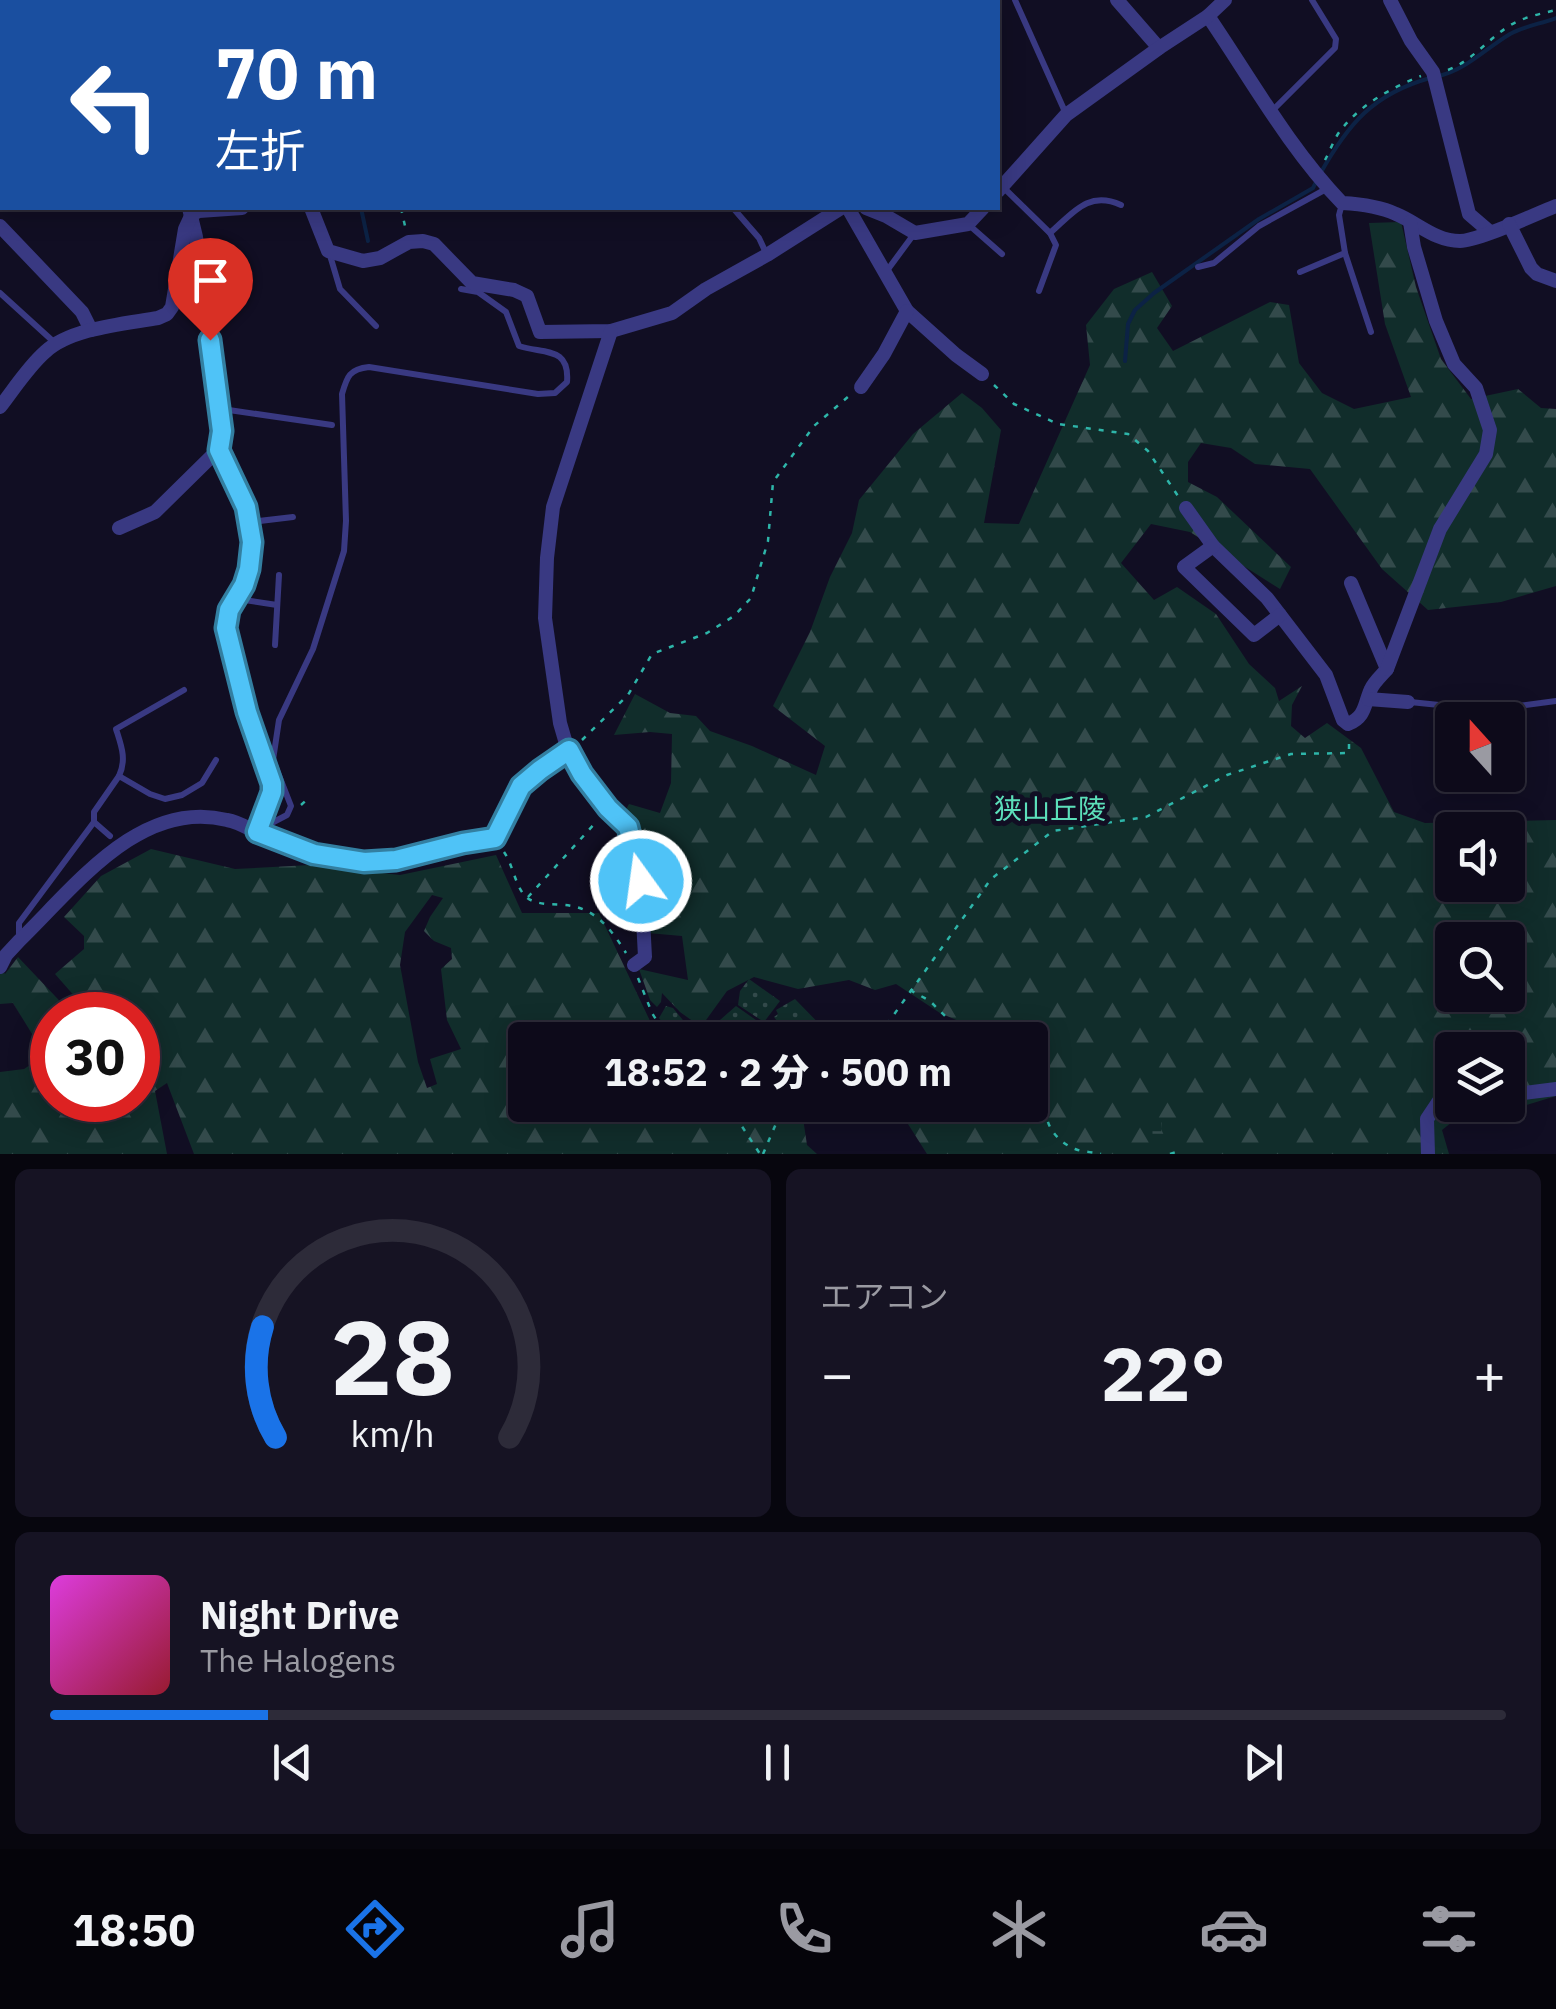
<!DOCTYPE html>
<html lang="ja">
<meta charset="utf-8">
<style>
:root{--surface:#0d0a1a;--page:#161323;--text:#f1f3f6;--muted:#9a9aa2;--line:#2d2b39;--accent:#1a73e8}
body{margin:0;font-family:"IBM Plex Sans","Noto Sans JP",sans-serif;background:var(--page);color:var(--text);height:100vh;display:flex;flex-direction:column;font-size:38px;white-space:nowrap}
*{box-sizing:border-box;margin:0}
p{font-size:32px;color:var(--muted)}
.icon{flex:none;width:55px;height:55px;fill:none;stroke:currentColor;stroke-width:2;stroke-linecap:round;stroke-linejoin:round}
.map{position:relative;height:1154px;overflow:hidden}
.side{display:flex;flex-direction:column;gap:15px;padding:15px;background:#07060e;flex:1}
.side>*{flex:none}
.top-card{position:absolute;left:0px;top:0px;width:1000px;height:210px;box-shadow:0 5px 25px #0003,0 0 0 2px var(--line);background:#1a4fa0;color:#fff;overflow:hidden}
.needle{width:65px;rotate:339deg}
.tools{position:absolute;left:1435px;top:702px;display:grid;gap:20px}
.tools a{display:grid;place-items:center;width:90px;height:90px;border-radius:10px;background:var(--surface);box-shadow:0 5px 25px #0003,0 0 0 2px var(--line);font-size:50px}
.speed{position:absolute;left:30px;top:992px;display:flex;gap:20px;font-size:50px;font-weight:700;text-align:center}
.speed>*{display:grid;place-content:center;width:130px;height:130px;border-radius:50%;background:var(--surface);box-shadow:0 5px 25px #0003,0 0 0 2px var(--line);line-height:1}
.speed .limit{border:15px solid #d22;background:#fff;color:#111}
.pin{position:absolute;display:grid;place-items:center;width:85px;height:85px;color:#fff;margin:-102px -42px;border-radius:50% 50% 50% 0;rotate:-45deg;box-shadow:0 0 10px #0007}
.pin .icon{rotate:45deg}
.me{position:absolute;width:110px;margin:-55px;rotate:346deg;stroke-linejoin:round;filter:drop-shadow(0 0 8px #0008)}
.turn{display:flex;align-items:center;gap:35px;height:210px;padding:0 50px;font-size:45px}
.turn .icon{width:130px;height:130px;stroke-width:2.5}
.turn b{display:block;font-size:70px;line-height:85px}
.big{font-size:75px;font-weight:800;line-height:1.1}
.side .card{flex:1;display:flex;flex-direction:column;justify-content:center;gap:15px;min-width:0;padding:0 35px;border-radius:15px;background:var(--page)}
.side .dial{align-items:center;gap:0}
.dial svg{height:260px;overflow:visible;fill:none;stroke:var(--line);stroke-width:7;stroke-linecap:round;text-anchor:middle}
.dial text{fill:var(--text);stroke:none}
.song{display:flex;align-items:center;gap:30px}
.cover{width:120px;height:120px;border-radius:15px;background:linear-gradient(135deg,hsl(300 70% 55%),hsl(350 70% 35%))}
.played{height:10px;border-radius:5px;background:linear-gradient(90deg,var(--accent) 15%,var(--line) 15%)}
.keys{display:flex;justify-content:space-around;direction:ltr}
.heat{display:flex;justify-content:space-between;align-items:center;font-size:55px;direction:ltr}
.side .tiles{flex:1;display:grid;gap:15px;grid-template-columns:1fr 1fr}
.card:last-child{grid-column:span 2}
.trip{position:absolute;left:508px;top:1022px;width:540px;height:100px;border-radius:10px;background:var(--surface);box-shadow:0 5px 25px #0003,0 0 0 2px var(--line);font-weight:800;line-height:100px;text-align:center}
.dock{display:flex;height:160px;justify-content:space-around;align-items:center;background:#05040a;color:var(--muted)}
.dock .icon{width:70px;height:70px}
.dock .active{color:var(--accent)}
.dock b{font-size:45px;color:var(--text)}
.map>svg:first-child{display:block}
</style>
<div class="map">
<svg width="1556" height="1154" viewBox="0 0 1556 1154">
<defs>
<pattern id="forest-firs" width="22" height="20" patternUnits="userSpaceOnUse" patternTransform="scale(2.5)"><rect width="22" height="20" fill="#112d2b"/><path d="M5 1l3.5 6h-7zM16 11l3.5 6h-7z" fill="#334a4b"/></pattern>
<pattern id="wetland-marsh" width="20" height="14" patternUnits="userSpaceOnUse" patternTransform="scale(2.5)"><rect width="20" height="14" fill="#112d2b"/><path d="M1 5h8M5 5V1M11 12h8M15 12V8" fill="none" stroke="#334a4b"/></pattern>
<pattern id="park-dots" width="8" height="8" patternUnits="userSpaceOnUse" patternTransform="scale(2.5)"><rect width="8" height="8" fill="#112d2b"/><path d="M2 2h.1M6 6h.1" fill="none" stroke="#334a4b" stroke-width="1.8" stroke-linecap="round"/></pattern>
</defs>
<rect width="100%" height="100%" fill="#110e23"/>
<g fill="url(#forest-firs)" fill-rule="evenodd">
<path d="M1401,222L1416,287L1441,359L1471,399L1518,389L1541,408L1556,409V586L1501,602L1428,610L1382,569L1310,469L1255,464L1231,448L1201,443L1188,462V482L1217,497L1291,567L1280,589L1190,532L1151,524L1121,563L1154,600L1177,587L1216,614L1249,664L1275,688L1279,701L1302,686L1292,705L1291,726L1305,738L1327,723L1361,748L1394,812L1425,823L1556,820V1096L1510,1110H1467L1442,1130L1449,1154H927L908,1124L845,1105H975L1015,1108L1017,1105H1030V1040H993L989,1034L940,1013L896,984L875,990L849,980L798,989L754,977L727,991L701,1027L680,1012L662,993L661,1002L657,1007L650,1000L639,969L688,980L682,936L648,933L622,817L629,804L660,813L671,783L672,734L650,732L614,735L635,694L670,713L696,716L710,731L752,746L816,775L825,746L773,706L810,632L830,577L852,533L859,500L913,434L962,393L982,408L1001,430L984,523L1019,524L1090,365L1086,325L1114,289L1152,272L1172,306L1157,328L1173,351L1270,302L1289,305L1299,363L1322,393L1354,409L1411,397L1385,324L1369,223ZM1452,830H1508V885H1452ZM1452,940H1508V995H1452ZM1452,1050H1508V1105H1452Z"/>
<path d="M151,849L235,869L310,865L400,875L496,855L522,913H599L659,1040H525V1105H690L693,1111L727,1105H801L807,1145L817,1154H194L167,1083L155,1091L167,1154H0V1072L24,1069L45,1055L13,1003L0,1004V967L5,974L18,957L73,1015H52V1100H138V1072H141L138,1067V1015H91L55,974L84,949V936L64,917L101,876ZM432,895L443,898L430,917L424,931L434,941L451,948L452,959L441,969L447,1020L461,1049L430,1059L437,1084L427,1088L418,1062L400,965L405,932Z"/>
</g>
<path fill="url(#wetland-marsh)" d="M1162,1120L1161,1129L1173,1154H1156L1149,1142V1122Z"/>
<g fill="url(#park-dots)">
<path d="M749,979L780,1001L764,1022L738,1005L740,991Z"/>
<path d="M795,999L835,1040H770L768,1036L774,1031L768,1026L777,1021L774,1017L778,1014L776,1010Z"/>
<path d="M666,1006L673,1008L687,1025L702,1031L712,1027L736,1006L763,1025L752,1040H676L659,1018Z"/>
</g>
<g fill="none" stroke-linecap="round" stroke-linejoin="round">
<g stroke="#0c2245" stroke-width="4">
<path d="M613,2L614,0"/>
<path d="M1439,76C1467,69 1485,49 1510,34C1525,26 1540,24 1556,18"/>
<path d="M1320,174C1348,124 1373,94 1430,78"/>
<path d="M361,208L368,241"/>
<path d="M1125,361L1128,324L1135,310L1154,293L1259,219L1313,188L1316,182"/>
</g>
<g stroke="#2eb5a9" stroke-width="2.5" stroke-dasharray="5 8" stroke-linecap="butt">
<path d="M602,2L603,0"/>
<path d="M1448,70C1473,60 1487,40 1509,26C1523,17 1540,14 1556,10"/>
<path d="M1325,160C1330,151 1334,139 1340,131C1361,104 1391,88 1421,76"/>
<path d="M401,208L405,226"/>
<path d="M994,385L1014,404L1058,424L1128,434L1148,451L1178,496"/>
<path d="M582,740L628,695L652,654L707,633L734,616L751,598L768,541L773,482L814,426L849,396"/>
<path d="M301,805L310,797"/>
<path d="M504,852C513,865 515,885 525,896C536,907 558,903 572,906C598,911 613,932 626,953"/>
<path d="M528,897L597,821"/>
<path d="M638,978L652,1013L669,1040"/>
<path d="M910,990L930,1001L969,1040"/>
<path d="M867,1040L880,1034L991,879L1053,831L1146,817L1227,775L1291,754L1349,753V739"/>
<path d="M728,1105L760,1154"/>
<path d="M1030,1105L1034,1111L1047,1118C1049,1131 1062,1144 1075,1149C1082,1152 1093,1152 1101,1154"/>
<path d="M763,1154L784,1105"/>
<path d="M1170,1154L1176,1152L1181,1154"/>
</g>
<g stroke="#393982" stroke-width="6">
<path d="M295,0L296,2"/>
<path d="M1015,0L1066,114"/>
<path d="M1272,111L1335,48L1336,39L1312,0"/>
<path d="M1003,187L1050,233C1073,213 1088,190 1121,205"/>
<path d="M733,208L759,238L766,253"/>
<path d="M969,225L1002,254"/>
<path d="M329,252L340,289L376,326"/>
<path d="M1345,253L1371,332"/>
<path d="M1198,267L1214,263L1259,226L1328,188"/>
<path d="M886,272L914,234"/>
<path d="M1300,272L1345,253L1339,215L1342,204"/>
<path d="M1039,291L1056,245L1050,233"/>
<path d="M0,293L55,343"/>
<path d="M222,409L332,425"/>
<path d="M251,522L293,517"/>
<path d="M238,599L277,605"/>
<path d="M275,645L279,575"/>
<path d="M1410,702L1488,710L1556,701"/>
<path d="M119,776C127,759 121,745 116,729L184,690"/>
<path d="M94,822V812L119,776L150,794L165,799L182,795L202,783L216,760"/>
<path d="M262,828L287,815L291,806L273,760L279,720L313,649L344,551L346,521L342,394C347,377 349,369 369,367L538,394L555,393L567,382C570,346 543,354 519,346L506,312L478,292L461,289"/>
<path d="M19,940V923L94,822L110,836"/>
</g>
<g stroke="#393982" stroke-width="14">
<path d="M120,0L121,2"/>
<path d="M697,0V2"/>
<path d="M1117,0L1159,48"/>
<path d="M1390,0L1411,41L1433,72L1469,214L1490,232"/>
<path d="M250,2L252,0"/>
<path d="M1208,16C1251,79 1289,148 1342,203C1360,204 1379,206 1396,214C1418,223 1435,241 1460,241C1479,241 1535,214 1556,206"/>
<path d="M0,162L2,160"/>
<path d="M998,191L1066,115L1159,48L1208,16L1225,0"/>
<path d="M189,208L196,237L220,409L222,431L219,449L246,507L253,542L249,569L244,585L229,610L226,628L247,712L272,784V791L257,832"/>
<path d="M311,208L328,251L363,261L380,258L409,242L423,241L434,244L472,283L514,290L527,296L540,332L611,331L672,313L706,289L767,255L841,208"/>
<path d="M848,208L907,311L956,355L982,374"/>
<path d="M866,208L886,216L915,233L968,224L983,208"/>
<path d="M1509,224L1531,268L1537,274L1556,281"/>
<path d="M0,226L82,312L91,330"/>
<path d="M611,331L553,507L547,558L545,618L560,723L567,747L582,774L608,809L628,827L641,881L645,957L634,965"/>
<path d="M861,387L884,354L907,311"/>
<path d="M0,407C14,389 28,367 45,352C71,328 124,324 158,318L167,314L172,307L185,229L192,214L199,211L242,208"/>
<path d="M1186,508L1213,546L1267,598L1326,675L1343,720L1348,724C1366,717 1364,704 1371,689C1374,682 1382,675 1387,669L1351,583"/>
<path d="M119,528L155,512L219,449"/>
<path d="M1213,546L1184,567L1254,635L1280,615"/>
<path d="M1387,669L1440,529L1486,454L1490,430L1476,388L1454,364L1436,321L1414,247L1410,222"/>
<path d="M1368,699L1408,702"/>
<path d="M0,967L6,955L19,941C74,888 140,798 227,820C238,822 246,827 256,832C281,843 309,855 336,859C391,868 441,846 495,839L521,786L539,770L569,750"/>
<path d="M1508,1095L1556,1089"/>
<path d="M1428,1154L1427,1119L1443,1095H1452"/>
</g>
</g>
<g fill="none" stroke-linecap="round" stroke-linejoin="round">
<g stroke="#337fa1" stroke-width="25">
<path id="route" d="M210,340L222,431L219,450L246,507L252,542L249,569L244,585L229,610L226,628L247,712L272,784V792L257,832L314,854L364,862L396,860L463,843L495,838L521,786L540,770L569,750L582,774L608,808L628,827L641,881"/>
</g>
<use href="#route" stroke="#4fc3f7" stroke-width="18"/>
</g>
<g text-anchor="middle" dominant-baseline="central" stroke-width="10" stroke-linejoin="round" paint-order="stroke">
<g font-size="28" fill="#5cdfba" stroke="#110e23">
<text x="1050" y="808">狭山丘陵</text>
</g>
</g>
</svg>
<div class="tools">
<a><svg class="needle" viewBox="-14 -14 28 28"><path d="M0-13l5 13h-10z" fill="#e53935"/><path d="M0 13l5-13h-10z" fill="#9a9aa2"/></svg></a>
<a><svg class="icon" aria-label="sound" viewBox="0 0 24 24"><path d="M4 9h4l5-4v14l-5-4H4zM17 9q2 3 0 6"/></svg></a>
<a><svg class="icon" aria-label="search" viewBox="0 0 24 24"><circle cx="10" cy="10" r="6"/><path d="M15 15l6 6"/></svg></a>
<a><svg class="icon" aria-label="layers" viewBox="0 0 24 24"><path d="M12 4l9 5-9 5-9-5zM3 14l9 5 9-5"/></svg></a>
</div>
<div class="speed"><div class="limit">30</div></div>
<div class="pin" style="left:210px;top:340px;background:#d93025"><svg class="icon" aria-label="arrive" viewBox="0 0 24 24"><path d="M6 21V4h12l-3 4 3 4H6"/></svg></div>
<svg class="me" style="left:641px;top:881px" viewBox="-20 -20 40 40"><circle r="17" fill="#4fc3f7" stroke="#fff" stroke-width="3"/><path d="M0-11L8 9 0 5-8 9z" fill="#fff"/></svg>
<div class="trip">18:52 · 2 分 · 500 m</div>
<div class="top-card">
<div class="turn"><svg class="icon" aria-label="left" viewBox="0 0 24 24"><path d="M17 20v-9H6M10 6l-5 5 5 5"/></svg><div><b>70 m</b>左折</div></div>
</div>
</div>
<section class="side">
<div class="tiles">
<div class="card dial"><svg viewBox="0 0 100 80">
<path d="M14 69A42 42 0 1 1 86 69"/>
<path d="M14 69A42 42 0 0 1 10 35" stroke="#1a73e8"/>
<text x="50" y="56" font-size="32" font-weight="700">28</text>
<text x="50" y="72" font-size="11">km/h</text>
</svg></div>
<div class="card"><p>エアコン</p>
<div class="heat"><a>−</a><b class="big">22°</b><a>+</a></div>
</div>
<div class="card">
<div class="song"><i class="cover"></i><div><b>Night Drive</b><p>The Halogens</p></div></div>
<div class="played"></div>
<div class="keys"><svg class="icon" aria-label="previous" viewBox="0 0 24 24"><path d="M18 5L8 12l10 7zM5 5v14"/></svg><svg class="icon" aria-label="pause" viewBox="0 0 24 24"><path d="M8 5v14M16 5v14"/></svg><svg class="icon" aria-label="next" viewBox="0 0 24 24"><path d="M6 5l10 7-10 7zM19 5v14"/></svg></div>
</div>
</div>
</section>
<nav class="dock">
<b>18:50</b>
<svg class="icon active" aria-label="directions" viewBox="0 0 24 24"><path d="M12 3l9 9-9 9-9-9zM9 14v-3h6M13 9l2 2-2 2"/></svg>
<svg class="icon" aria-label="music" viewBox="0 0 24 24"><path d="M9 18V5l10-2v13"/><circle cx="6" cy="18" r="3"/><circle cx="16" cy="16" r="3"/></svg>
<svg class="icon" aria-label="phone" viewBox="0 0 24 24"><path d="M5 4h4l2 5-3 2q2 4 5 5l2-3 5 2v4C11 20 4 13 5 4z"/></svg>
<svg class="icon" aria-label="climate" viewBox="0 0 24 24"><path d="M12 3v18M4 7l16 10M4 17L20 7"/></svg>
<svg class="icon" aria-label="car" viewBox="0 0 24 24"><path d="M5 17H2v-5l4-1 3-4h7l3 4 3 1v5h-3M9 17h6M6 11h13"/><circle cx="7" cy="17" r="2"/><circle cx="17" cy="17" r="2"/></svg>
<svg class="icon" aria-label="filters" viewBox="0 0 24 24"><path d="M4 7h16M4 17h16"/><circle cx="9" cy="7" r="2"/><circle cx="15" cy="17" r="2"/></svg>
</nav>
